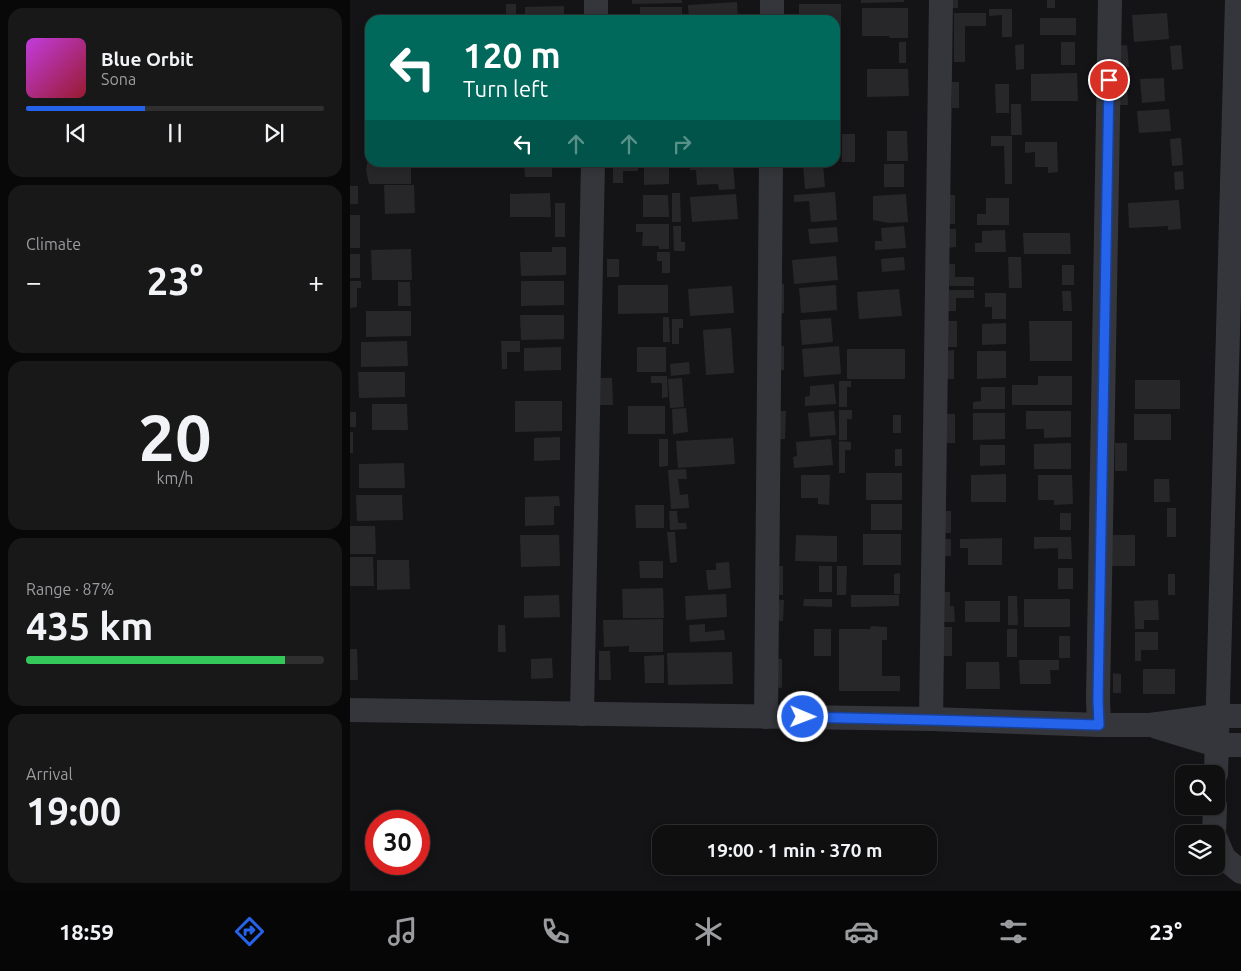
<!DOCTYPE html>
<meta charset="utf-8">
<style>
:root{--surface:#0f0f10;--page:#181819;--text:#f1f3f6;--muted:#9b9c9f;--line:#2f2f30;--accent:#2563eb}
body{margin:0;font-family:Ubuntu,sans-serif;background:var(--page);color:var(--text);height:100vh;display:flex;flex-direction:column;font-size:19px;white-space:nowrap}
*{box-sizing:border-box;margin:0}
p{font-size:16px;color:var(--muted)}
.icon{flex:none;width:28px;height:28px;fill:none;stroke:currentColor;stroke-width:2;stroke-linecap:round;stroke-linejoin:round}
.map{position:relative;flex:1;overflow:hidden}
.drawer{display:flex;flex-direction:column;gap:8px;padding:8px;background:#080809;width:350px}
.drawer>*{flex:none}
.hud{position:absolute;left:15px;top:15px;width:475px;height:152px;border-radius:15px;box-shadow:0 2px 8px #0003,0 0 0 1px var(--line);background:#00695c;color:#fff;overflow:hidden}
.fabs{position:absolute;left:825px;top:765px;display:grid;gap:10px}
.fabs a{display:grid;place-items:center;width:50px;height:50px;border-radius:10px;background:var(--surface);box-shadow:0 2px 8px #0003,0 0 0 1px var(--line);font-size:25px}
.speed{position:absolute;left:15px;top:810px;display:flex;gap:10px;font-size:25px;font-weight:700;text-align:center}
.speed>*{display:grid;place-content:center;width:65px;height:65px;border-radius:50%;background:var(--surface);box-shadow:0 2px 8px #0003,0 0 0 1px var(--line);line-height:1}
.speed .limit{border:8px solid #d22;background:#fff;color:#111}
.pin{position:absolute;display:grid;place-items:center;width:42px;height:42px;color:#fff;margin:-21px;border:2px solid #fff;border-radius:50%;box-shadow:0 1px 5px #0007}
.me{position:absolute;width:55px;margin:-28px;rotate:91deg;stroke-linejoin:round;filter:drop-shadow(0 0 4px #0008)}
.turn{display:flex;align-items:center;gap:18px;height:105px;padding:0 15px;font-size:22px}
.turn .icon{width:65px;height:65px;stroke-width:2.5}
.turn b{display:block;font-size:35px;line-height:42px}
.lanes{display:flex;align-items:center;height:48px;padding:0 15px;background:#0003;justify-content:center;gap:25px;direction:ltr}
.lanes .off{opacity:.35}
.big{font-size:38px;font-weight:700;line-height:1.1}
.drawer .widget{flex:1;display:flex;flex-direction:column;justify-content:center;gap:8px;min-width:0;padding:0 18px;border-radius:15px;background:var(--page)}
.drawer .dial{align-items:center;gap:0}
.dial b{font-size:65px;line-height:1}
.song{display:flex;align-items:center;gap:15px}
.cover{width:60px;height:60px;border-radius:8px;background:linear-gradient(135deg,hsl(290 70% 55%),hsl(350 70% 35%))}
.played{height:5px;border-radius:2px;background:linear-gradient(90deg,var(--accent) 40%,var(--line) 40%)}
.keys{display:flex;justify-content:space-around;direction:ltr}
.heat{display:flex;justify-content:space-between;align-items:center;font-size:28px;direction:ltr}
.charge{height:8px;border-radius:4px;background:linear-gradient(90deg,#34c759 87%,var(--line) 0)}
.trip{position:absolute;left:302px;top:825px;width:285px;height:50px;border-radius:15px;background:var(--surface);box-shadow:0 2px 8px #0003,0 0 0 1px var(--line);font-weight:700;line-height:50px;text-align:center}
.tab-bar{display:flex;height:80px;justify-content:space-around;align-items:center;background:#060606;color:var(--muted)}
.tab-bar .icon{width:35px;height:35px}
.tab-bar .on{color:var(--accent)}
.tab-bar b{font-size:22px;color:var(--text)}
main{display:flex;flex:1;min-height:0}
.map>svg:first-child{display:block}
</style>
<main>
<section class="drawer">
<div class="widget">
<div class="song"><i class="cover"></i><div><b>Blue Orbit</b><p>Sona</p></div></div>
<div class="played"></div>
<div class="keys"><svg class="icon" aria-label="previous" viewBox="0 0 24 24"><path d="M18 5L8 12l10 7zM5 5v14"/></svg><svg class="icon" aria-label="pause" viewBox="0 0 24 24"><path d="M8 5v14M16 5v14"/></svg><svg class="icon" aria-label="next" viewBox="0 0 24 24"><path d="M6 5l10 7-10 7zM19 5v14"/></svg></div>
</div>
<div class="widget"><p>Climate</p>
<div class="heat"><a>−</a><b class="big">23°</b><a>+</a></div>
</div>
<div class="widget dial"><b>20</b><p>km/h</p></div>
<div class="widget"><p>Range · 87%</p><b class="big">435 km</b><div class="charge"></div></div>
<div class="widget"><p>Arrival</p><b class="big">19:00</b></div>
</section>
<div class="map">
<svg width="891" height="891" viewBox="0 0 891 891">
<rect width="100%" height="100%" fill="#141416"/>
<g fill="#27272a">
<path d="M282,0H332V3L282,4Z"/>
<path d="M511,0H554V2L511,3Z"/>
<rect x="600" y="0" width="8" height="8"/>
<rect x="697" y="0" width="8" height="8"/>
<path d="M387,2L388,20H339L338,5Z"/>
<rect x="156" y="4" width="10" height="16"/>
<path d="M449,4H491V30H485V20H449Z"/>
<path d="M214,6V20H175V7Z"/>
<rect x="290" y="7" width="42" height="13"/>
<path d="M512,8H558V38H540L539,36H512Z"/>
<path d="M639,9H662V37H652V15L639,16Z"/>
<path d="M604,13H636V26H615V62H604Z"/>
<path d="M817,13L819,39L784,42L782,15Z"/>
<rect x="690" y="18" width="36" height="17"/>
<rect x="485" y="34" width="6" height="25"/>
<rect x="549" y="42" width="7" height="21"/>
<rect x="711" y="42" width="14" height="23"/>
<path d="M674,44V69L666,70L665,45Z"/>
<path d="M777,45L779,67H767L765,46Z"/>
<path d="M831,45L833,69L822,70L820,46Z"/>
<rect x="485" y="65" width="4" height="25"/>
<path d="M517,69H558L559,96L517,97Z"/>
<path d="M727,73L728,101H681V74Z"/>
<path d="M814,78L815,101L792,103L790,79Z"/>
<rect x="602" y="82" width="7" height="26"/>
<path d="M645,84H659V113H646Z"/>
<path d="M777,84L778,105H769L768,85Z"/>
<path d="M485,93H487L489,123H485Z"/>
<path d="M661,104H671L672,135H661Z"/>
<path d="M819,109L821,131L789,133L787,111Z"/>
<path d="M537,131H557L558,161H537Z"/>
<path d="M485,133H486L488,152H485Z"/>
<rect x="492" y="134" width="13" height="28"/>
<path d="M641,136H662V184H655L654,146H641Z"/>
<path d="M831,138L833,165L822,166L820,139Z"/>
<path d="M675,142H707L708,172L698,173V167H685V152L675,153Z"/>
<path d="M19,152H20V162H61V184H19L16,170Z"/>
<path d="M174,162H202V177H175Z"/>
<path d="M263,162H288V171H273V183H263Z"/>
<path d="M294,162H319V184L294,185Z"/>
<path d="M344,162H383L385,189L369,190L368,184L347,185L346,170H340V163Z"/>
<path d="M473,163L475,187L455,189L453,165Z"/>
<rect x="534" y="164" width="20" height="23"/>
<path d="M833,171L834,189L825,190L824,172Z"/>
<path d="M34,185H64L65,213L35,214Z"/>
<rect x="0" y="186" width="8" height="18"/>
<path d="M485,192L487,220L461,222L459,201L444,202V195Z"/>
<path d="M200,193L201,217H160V194Z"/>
<path d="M322,193H330L331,222H322Z"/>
<path d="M386,194L388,219L342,222L340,197Z"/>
<path d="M556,194L558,222L539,223L523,220V196Z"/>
<path d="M293,195H318L319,217H293Z"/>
<rect x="595" y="195" width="10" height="29"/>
<path d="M636,198H659V225H627V214H636Z"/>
<path d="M829,200L831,229L818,230V226L779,228L778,203Z"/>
<rect x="205" y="203" width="10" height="34"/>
<rect x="0" y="215" width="10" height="33"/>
<path d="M286,224H319V249H309V246H292L293,232H286Z"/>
<path d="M323,226H331V242H335V251H324Z"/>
<path d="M554,226L556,248L525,250V241H532L531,228Z"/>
<path d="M487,227L488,242L460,244L458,229Z"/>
<path d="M596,229H606V247L596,248Z"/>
<path d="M655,230L656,252H625V243H632V231Z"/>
<path d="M673,233H720L721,254H674Z"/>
<path d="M202,247H216V275L171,276L170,252H202Z"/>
<path d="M61,249L62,280H22L21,250Z"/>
<path d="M307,252H320V273H312V261H307Z"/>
<rect x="0" y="254" width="10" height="24"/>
<path d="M486,256L488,280L444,284L442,260Z"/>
<path d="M554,257L555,270L532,272L531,259Z"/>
<path d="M658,257H671L672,288H659Z"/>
<rect x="257" y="259" width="12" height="18"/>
<path d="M596,264H605V277H624V286H596Z"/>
<rect x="712" y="265" width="12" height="20"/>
<path d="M0,281H11V288H7V307L0,308Z"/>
<path d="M171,281H214V305L171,306Z"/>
<path d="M48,282H60L61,306H48Z"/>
<rect x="423" y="284" width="11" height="29"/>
<path d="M268,285H318V313L268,314Z"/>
<path d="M486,285L487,310L451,313L449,288Z"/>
<path d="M382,286L384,313L340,316L338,289Z"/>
<path d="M549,289L552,316L509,319L507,292Z"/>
<path d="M596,290H624V298H606V311H596Z"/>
<path d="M712,291H721L722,311H713Z"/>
<path d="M635,293H656V319H642V307H635Z"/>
<path d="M16,311H61V336L16,337Z"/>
<path d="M170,315H214V339L171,340Z"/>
<path d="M313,317H319L320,342H313Z"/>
<path d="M481,318L483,342L452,345L450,320Z"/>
<path d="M322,319H333V328H329V344H322Z"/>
<rect x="594" y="321" width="13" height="26"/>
<path d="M679,321H722V361H680Z"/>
<path d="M656,323V344L632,345V324Z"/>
<path d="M381,328L384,373L356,375L353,330Z"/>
<path d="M57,341L58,366L11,367V342Z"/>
<path d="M151,341H170V352H157V369H152Z"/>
<path d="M426,346H434V370H425Z"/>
<path d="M489,346L491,374L454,377L452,349Z"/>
<path d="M211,347V370L174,371V348Z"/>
<rect x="287" y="347" width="29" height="25"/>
<rect x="497" y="349" width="58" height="30"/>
<path d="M604,350V379H596V351Z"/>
<path d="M627,351H656V378L627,379Z"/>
<path d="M339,362L340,374L321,376L320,364Z"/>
<path d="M8,372H55V397L9,398Z"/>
<path d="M301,376H317L318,397L312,398V383H301Z"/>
<path d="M688,376H722V405H662V385H688Z"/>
<path d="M249,378H262L263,405H250Z"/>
<path d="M332,378L334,407L320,408L318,379Z"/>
<rect x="785" y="380" width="45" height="29"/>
<path d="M489,381H501V387H497V407H489Z"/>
<path d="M484,384L486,404L455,406V397L460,396V386Z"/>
<path d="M631,387H655V409H623V402L631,401Z"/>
<path d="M165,401H212V431L165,432Z"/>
<path d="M22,404H57L58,430H22Z"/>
<rect x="278" y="406" width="37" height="28"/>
<path d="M336,408L338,432L323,434L322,409Z"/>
<path d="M489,410H502V419H497V440H489Z"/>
<path d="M423,411H436L435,439H422Z"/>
<path d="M484,411L486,435L460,437L458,413Z"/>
<path d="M676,411H721V437L694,438V429H676Z"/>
<rect x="0" y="412" width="6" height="15"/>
<path d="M623,413H655V439L623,440Z"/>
<rect x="596" y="414" width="9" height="29"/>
<rect x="784" y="414" width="37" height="26"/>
<rect x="543" y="415" width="8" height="18"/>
<rect x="0" y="432" width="3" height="21"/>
<path d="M210,437V460L184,461V438Z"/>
<path d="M383,438L385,464L328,468L326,441Z"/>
<path d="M309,439H318V466L309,467Z"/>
<path d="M481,439L483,465L444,468L443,457L447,456L446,442Z"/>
<path d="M489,441L501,442V450H495V473H489Z"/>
<path d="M721,443V469H684V444Z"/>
<rect x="765" y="443" width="12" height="28"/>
<path d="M630,445H655V465L630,466Z"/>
<rect x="545" y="449" width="7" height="17"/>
<path d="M54,463L55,488H9V464Z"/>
<path d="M336,469L337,479H328L330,495L338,494L339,508L321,509L318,470Z"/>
<rect x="516" y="473" width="36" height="27"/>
<path d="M656,474V502H621V475Z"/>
<path d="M451,475H480L479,505L468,504V498H451Z"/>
<path d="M688,475H722L723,504L704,505V500H688Z"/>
<path d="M804,479H819L820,502H804Z"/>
<path d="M6,495H52L53,520L7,521Z"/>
<path d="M209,496L210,506H204V525L175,526V497Z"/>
<rect x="521" y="504" width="31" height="26"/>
<path d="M285,505H314V528H286Z"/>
<rect x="817" y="508" width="9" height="29"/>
<path d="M319,511H327L328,523H336L337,529L320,530Z"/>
<rect x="592" y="511" width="9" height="22"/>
<rect x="710" y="513" width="11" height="17"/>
<path d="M0,526H25L26,554H0Z"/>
<path d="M317,532H325L327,562L320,563Z"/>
<rect x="513" y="534" width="38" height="31"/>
<path d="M170,535H209L210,566L171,567Z"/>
<path d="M446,535L487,536V562L445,561Z"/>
<rect x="762" y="535" width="23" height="31"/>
<path d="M684,537H721L722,559H708V548L684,549Z"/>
<path d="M652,538V565H618V548H610V539Z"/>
<rect x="593" y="539" width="8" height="17"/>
<path d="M0,557H23L24,586H0Z"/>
<path d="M27,560H59L60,589L27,590Z"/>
<path d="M289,561H313V578H290Z"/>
<path d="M379,562L381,588L358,590L356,570H366V563Z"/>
<rect x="421" y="566" width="12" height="29"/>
<rect x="469" y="566" width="13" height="26"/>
<path d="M487,566H497L496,595H487Z"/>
<rect x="708" y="568" width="15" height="21"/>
<path d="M550,573V594H544V574Z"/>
<rect x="818" y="574" width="7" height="21"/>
<path d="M313,588L314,618H273L272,589Z"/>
<path d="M588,592H600V606H604L605,622H588Z"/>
<path d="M376,594L377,617L336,620L335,596Z"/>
<path d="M209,595L210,617L174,618V596Z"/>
<path d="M501,595H549V606L501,607Z"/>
<path d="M658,596H667L668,625H658Z"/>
<path d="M422,599L434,600L433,621H422Z"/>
<path d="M454,599H482V607L453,606Z"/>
<rect x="674" y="599" width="46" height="28"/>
<path d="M808,600L809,620H794V629H785L784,601Z"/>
<rect x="615" y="601" width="35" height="21"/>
<path d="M313,619V652H279V646L254,647L253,620Z"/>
<path d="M355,624V632L374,630L375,640L340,642L339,625Z"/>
<path d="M148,625H155L156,652H148Z"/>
<path d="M521,626L537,627V640H532V676H550V691H489V629H520Z"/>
<rect x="593" y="627" width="9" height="29"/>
<rect x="464" y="629" width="17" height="27"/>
<rect x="657" y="629" width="10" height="28"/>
<path d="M785,632H808V650H791V661H785Z"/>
<rect x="709" y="636" width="11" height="22"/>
<path d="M0,649H7L8,680H0Z"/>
<path d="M249,651H260L261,680H249Z"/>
<path d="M382,652L383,684L318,685L317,653Z"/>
<path d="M314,655V683H295L294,656Z"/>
<path d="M202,658L203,678L181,679V659Z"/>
<path d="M420,658L432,659V688L419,687Z"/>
<path d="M669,660H709V670H700L701,684H670Z"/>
<path d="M616,662H649L650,689H616Z"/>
<rect x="793" y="669" width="32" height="25"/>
<path d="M763,673L771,674V693H763Z"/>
</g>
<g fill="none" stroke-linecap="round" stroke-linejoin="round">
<g stroke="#35363b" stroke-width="24">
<path d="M246,20V0"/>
<path d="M422,20V0"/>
<path d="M0,710L581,719L749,725H800L867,716H891"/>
<path d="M232,714L243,162"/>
<path d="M416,717L421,162"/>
<path d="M581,719L591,0"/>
<path d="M749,725L748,699L760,0"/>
<path d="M807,727L866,745H891"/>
<path d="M866,774L887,0"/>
<path d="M864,834L865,806"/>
<path d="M866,839L874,858L891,872"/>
</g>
</g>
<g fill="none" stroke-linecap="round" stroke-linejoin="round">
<g stroke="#184099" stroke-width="12">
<path id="route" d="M453,717L581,720L749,725L748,699L759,80"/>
</g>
<use href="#route" stroke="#2563eb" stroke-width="9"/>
</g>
</svg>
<div class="fabs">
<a><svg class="icon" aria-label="search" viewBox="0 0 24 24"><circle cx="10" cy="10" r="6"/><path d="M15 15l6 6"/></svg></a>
<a><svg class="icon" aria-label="layers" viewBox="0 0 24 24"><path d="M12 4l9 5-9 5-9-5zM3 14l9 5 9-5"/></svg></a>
</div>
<div class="speed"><div class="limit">30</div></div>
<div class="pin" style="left:759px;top:80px;background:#d93025"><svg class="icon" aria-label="arrive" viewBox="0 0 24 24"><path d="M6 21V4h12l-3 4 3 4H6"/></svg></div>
<svg class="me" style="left:453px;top:717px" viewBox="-20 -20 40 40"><circle r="17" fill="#2563eb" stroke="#fff" stroke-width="3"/><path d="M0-11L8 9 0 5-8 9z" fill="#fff"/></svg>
<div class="trip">19:00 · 1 min · 370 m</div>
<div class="hud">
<div class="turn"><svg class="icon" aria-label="left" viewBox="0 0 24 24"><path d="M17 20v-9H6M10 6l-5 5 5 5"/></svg><div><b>120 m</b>Turn left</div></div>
<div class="lanes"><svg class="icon" aria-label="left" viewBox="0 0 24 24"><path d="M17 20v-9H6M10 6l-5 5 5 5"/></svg><svg class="icon off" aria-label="ahead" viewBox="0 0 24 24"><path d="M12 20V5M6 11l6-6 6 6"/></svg><svg class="icon off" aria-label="ahead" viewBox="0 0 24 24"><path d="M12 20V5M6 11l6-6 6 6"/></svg><svg class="icon off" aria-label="right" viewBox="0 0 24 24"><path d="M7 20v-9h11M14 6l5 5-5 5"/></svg></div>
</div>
</div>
</main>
<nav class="tab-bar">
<b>18:59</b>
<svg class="icon on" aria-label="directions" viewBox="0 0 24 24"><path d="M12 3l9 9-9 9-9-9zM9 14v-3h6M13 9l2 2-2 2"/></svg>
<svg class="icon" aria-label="music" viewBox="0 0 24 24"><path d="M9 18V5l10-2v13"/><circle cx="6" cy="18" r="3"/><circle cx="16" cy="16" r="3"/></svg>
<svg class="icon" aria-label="phone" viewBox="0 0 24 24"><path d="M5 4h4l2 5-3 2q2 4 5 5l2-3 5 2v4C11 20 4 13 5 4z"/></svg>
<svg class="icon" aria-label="climate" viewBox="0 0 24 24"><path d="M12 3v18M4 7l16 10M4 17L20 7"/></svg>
<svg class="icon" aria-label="car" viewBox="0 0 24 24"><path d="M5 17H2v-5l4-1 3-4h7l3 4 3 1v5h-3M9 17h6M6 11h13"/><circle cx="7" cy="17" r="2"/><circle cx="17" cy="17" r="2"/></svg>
<svg class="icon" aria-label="filters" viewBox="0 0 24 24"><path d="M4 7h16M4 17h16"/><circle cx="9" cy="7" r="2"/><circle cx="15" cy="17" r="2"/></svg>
<b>23°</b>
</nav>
